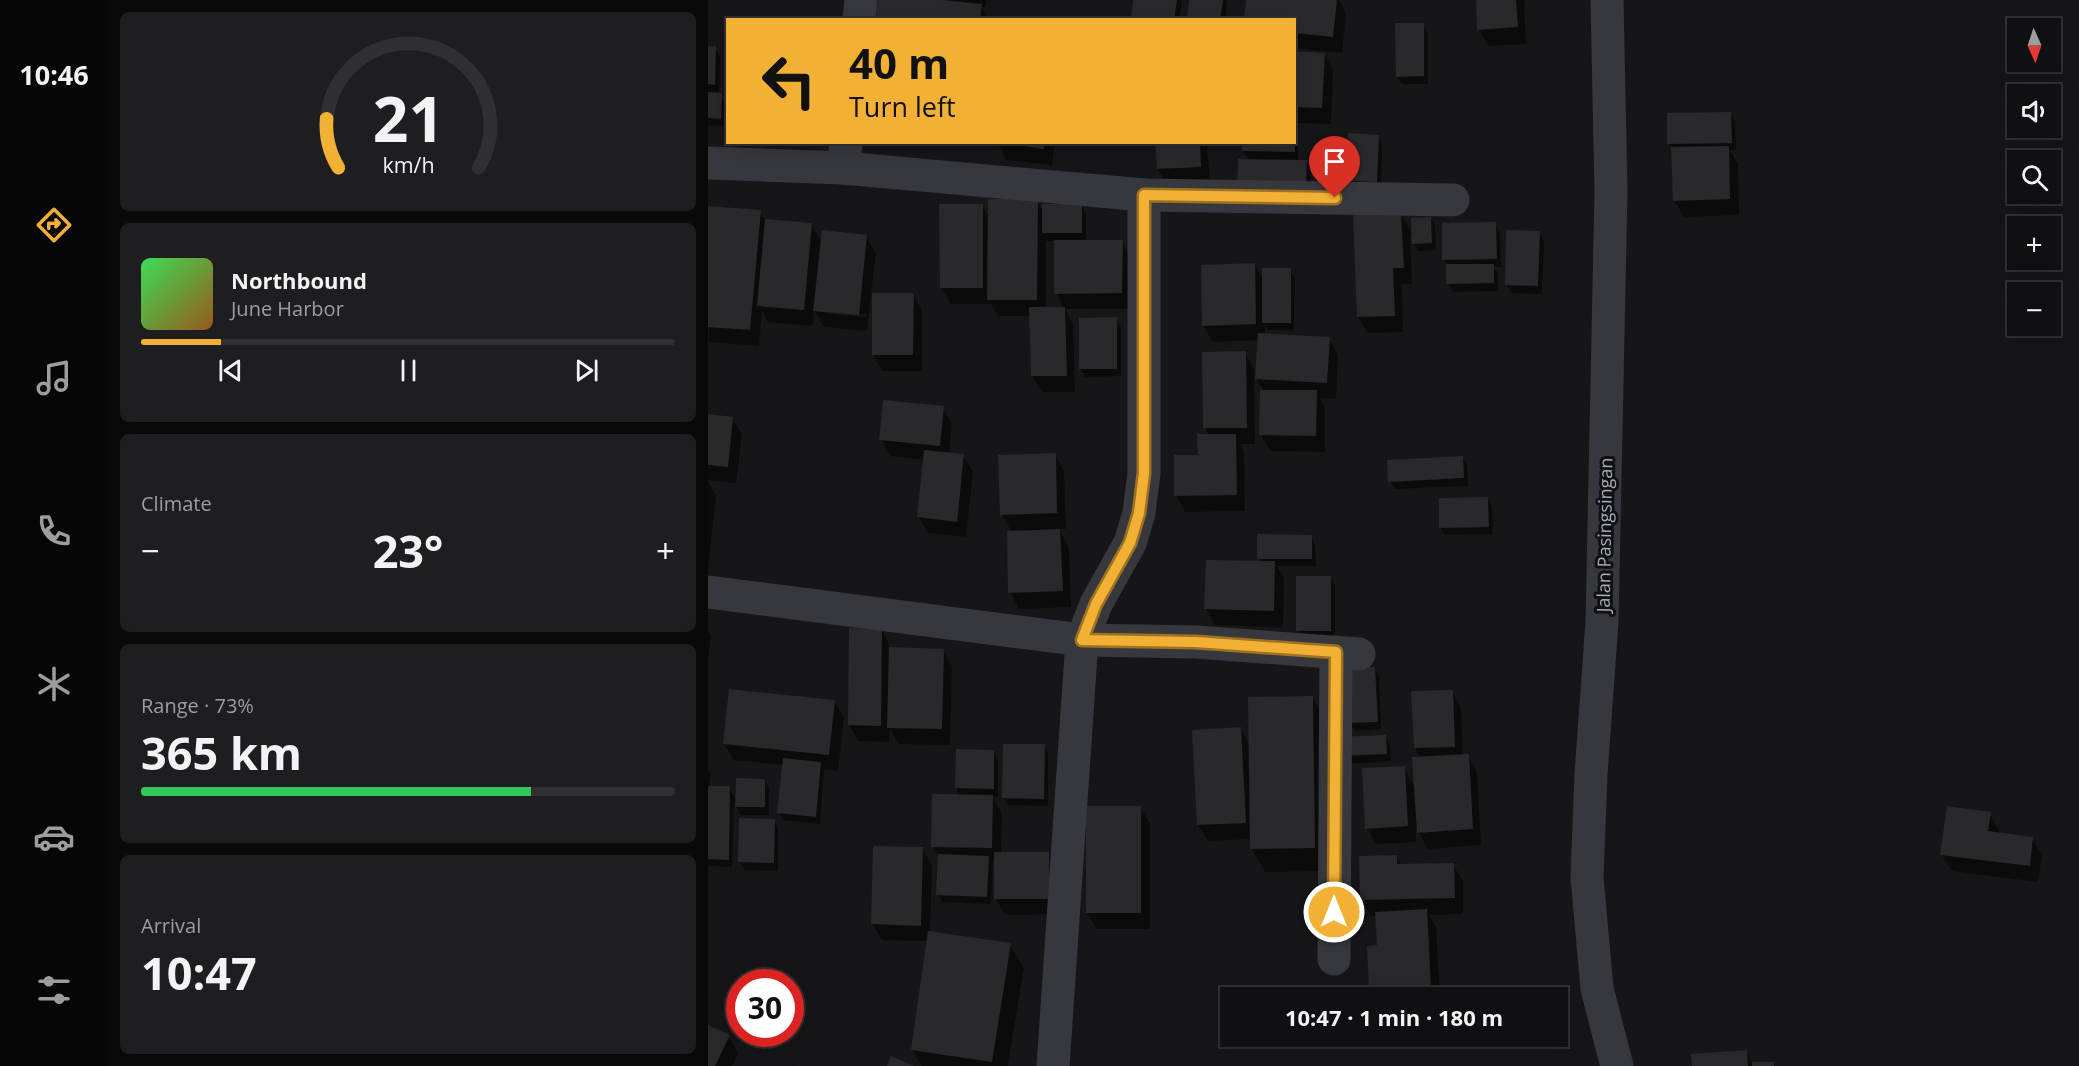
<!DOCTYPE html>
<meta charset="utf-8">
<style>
:root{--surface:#101012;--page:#1e1e20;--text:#f1f3f6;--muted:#9c9d9f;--line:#303032;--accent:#f2b134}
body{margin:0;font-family:"Open Sans",sans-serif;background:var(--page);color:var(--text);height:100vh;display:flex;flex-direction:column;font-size:22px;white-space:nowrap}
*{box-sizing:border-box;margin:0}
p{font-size:20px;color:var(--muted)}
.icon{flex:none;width:33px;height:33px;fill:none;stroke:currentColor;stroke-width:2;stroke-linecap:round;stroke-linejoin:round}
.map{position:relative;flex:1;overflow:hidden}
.details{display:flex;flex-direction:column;gap:12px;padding:12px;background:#09090a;width:600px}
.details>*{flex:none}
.top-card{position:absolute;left:18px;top:18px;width:570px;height:126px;border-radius:0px;box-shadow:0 6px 24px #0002,0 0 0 2px var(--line);background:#f2b134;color:#111;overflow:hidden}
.needle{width:39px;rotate:177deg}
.controls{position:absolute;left:1299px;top:18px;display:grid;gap:12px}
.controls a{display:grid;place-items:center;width:54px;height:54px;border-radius:0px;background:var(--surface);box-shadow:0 6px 24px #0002,0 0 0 2px var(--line);font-size:30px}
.speed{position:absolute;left:18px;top:969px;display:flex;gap:12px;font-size:30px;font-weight:700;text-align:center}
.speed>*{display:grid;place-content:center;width:78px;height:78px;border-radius:50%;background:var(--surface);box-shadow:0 6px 24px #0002,0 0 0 2px var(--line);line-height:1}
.speed .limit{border:9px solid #d22;background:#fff;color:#111}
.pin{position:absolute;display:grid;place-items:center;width:51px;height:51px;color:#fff;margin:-62px -26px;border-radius:50% 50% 50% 0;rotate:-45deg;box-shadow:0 0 6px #0007}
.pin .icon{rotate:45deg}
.me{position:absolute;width:66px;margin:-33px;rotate:0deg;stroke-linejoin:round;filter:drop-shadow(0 0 4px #0008)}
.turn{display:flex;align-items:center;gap:21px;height:126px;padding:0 24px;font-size:27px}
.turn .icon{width:78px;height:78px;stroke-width:2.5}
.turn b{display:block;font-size:42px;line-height:51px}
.big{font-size:45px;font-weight:700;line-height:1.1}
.details .card{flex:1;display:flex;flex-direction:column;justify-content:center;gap:9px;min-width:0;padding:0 21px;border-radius:9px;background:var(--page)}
.details .dial{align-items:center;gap:0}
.dial svg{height:156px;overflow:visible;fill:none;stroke:var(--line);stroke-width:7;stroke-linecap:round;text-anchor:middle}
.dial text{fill:var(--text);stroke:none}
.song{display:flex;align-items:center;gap:18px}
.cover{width:72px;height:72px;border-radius:9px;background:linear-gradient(135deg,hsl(130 70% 55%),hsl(30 70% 35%))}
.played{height:6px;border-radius:3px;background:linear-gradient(90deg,var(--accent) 15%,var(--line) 15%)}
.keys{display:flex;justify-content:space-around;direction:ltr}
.heat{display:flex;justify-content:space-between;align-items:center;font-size:33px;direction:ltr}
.charge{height:9px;border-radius:4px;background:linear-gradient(90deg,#34c759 73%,var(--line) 0)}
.trip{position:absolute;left:512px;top:987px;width:348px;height:60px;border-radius:0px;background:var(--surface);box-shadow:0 6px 24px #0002,0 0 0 2px var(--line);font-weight:700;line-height:60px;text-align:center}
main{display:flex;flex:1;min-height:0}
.menu{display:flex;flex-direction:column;width:108px;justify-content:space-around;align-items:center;background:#060607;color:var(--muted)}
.menu .icon{width:42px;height:42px}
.menu .on{color:var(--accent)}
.menu b{font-size:27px;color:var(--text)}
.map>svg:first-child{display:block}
</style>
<main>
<nav class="menu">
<b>10:46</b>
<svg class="icon on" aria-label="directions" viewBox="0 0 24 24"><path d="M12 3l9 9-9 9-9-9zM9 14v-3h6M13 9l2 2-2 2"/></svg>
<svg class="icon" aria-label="music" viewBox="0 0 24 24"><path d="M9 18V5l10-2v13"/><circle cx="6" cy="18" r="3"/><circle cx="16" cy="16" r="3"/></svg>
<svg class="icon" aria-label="phone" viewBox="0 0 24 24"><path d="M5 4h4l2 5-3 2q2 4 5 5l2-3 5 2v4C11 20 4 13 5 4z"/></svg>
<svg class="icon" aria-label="climate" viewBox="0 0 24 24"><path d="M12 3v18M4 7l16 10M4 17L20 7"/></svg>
<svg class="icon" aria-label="car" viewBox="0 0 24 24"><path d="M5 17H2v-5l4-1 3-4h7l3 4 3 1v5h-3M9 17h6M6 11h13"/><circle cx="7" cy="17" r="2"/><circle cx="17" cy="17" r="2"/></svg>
<svg class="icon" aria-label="filters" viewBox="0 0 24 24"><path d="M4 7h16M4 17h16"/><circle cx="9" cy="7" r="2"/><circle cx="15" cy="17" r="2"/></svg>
</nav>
<section class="details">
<div class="card dial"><svg viewBox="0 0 100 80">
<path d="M14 69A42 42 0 1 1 86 69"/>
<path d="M14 69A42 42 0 0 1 8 44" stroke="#f2b134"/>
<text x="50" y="56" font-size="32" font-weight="700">21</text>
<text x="50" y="72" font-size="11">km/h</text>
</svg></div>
<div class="card">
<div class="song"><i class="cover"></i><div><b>Northbound</b><p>June Harbor</p></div></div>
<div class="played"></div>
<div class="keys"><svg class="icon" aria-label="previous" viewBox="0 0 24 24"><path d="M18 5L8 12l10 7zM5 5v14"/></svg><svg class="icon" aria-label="pause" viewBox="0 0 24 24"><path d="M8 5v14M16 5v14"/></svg><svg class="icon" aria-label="next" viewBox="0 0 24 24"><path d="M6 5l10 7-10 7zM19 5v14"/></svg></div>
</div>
<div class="card"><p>Climate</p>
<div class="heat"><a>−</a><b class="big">23°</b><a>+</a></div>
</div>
<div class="card"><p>Range · 73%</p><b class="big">365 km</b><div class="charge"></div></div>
<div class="card"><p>Arrival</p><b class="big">10:47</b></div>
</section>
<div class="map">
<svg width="1371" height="1066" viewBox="0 0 1371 1066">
<rect width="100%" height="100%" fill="#161618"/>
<g fill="#0007" fill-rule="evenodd">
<path d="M171,0H278V7L273,6L281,20H169Z"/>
<path d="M427,0H474L471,20H425Z"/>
<path d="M482,0H519L517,20H480Z"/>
<path d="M540,0H631L638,13L634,53L586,48V20Z"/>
<path d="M769,0H816L818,44L780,46L771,29Z"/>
<path d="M715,25L720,33V84H694L689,76Z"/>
<path d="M0,47L7,48L12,56L11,95L18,103L16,126L0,125Z"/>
<path d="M586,53L616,54L625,70L623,124L590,123V161H598L603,169L602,197L541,160L535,151L586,142Z"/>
<path d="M1022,113L1027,121L1028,150H1022L1030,164L1031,215L976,217L966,200L964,149L961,143Z"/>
<path d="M670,136L674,144L673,189H645L640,181Z"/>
<path d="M289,142H347L344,165L298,160Z"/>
<path d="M448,142H499L502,183L459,185L450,169Z"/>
<path d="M329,201L335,212L373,205L378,213V242H414L423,258V309H357L365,324L367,392H334L324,376L322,316H290L283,304H243L233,288L274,205L281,218ZM338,241H348V293L356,308H338Z"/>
<path d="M52,212L57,221L103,224L114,243L158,236L168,253L163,294H205L214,310V371H175L165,355V297L163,296L159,331L116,327L106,310L105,326L60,322L54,311L51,346L1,342L0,213ZM116,310L158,314V317L116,313Z"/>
<path d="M693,214L705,235H702L704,284H694L695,332L659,333L650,316Z"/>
<path d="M722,218L727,226L728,250L710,251L706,243Z"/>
<path d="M787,224L792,232L793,267H786L790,273V291L745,292L740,284V266L736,259Z"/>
<path d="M831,233L836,241L834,294L803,293L799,285Z"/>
<path d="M547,265L556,281L582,270L587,278L586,330H560L557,324V335L621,339L630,355L628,399L612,398L617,408V452L562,451L553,435L556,391L549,379L551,340L504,342L495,325Z"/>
<path d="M408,319L413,327V376L377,377L373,369Z"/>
<path d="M537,353L546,369L547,444H532L536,452L537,511L477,512L468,495L491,457L501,436L497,428Z"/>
<path d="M235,408L244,424L241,454L255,456L265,472L258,537L220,533L211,517L217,460L182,456L173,439Z"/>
<path d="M0,415L24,418L34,434L28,483L0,480Z"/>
<path d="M347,455L356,471L358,529H351L361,547L363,607L311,609L302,592L304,532L293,514Z"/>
<path d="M754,457L759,465L760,486L687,489L682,481Z"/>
<path d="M0,481L8,496L0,569Z"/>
<path d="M780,498L784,506L785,534L737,535L732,528Z"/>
<path d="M603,536L607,544L608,566H569L576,579L575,627L507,625L498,609L499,561L553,562L551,558Z"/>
<path d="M622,577L627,585V638L595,639L590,631Z"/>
<path d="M174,630L183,649L235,650L244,667L242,745L190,744L182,729L181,742L151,741L141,725Z"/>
<path d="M0,631L3,636L0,659Z"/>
<path d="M666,668L671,676L673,729L647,731L642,723Z"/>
<path d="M744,691L753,708L755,756L760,755L769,772L773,845L720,849L708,828V842L668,844L659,828L696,768L707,787L713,758L707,748Z"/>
<path d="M604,697L618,721L620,871L557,872L543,848V839L500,841L490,825L533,729L542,746Z"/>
<path d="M126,701L136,717L130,771L116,769L112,824L75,820L71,812L76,765L26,760L16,744Z"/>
<path d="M677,736L682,744L683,761L638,764L633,756Z"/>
<path d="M336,746L340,754V806L300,805L295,797Z"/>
<path d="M285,752L290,760V797H284L294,813L293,854L340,853L349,870L350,914L297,915L288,899V860H285L283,904L234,902L230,894L231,858L225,847L226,795L253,796L248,788Z"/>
<path d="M0,769L3,774L1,787L21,788L29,801L56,780L61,788V815H33L26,802L24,867L0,866Z"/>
<path d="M432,807L442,823V929H389L379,913Z"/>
<path d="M1282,814L1291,830V834L1324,839L1334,855L1330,882L1244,871L1234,855Z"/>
<path d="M66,820L70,828V871L37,870L32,862Z"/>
<path d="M166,848L214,849L224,865L222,933L302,945L316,968L300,1066H214L204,1049L220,941L174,940L164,924Z"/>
<path d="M689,856L694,866L745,865L755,881V914L721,915L728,927L732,998H667L663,990L670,947L669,916H663L654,900Z"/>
<path d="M0,1027L20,1036L30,1053L24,1066H0Z"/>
<path d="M1038,1052L1045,1064L1065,1063L1067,1066H985Z"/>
</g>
<g fill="#29292c">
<path d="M170,0H234L274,4L272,20L217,17V20H168Z"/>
<path d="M425,0H469L466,20L423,19Z"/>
<path d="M481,0H515L512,20H479Z"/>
<path d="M538,0H629L625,37L586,33V20H536Z"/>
<path d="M768,0H808L810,27L769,30Z"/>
<path d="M687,23H716V76L688,77Z"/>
<path d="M0,46H8L7,85L0,84Z"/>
<path d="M586,51L617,53L614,108L586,107Z"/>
<path d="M0,92L14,93L13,119L0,118Z"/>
<path d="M1023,112L1024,143L959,144V113Z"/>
<path d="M640,133L671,135L669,182L638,181Z"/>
<path d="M291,142H336V149Z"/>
<path d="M447,142H492L493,167L449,169Z"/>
<path d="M534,142H587V152L534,151Z"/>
<path d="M1021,146L1022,199L965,201L963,147Z"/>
<path d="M530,159L599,160L598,190L529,189Z"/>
<path d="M280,199H330L329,300H279Z"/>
<path d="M231,204H275V288H232Z"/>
<rect x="334" y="204" width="40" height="29"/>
<path d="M0,206L53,210L42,330L0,327Z"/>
<path d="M693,213L696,268H685L687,316L649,317L645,215Z"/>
<path d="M723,217L724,243L704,244L703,218Z"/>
<path d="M57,219L104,223L96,310L49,306Z"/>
<path d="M788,222L789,259L734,260V223Z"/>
<path d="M114,230L159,235L151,315L105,311Z"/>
<path d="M798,230L832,231L830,286L797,285Z"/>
<path d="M346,240H415L414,293L346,294Z"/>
<path d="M547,263L548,324L494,326L493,265Z"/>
<path d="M738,264H786V283L738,284Z"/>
<rect x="554" y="268" width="29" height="55"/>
<path d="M164,293H206L205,355H164Z"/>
<path d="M321,307H357L359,376H323Z"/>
<path d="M409,317V369H371V318Z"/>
<path d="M550,333L622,337L619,383L547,379Z"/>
<path d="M538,351L539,428H495L494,352Z"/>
<path d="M552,390H609L608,436L551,435Z"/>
<path d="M175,400L236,406L232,446L171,440Z"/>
<path d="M0,414L25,417L20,467L0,465Z"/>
<path d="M489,434H528L529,495L466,496V455H490Z"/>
<path d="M216,450L256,454L249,522L209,517Z"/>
<path d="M348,453L349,513L292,515L290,455Z"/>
<path d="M755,456L756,478L680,482L679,460Z"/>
<path d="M780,497L781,527L731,528V498Z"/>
<path d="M352,529L355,591L300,593L299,531Z"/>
<path d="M549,534L604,535V559H549Z"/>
<path d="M498,560L567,561L566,611L496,609Z"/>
<rect x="588" y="576" width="35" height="55"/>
<path d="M141,628L174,629L173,726L140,725Z"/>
<path d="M181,647L236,649L234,729L179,728Z"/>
<path d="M667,667L670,722L641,723L638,668Z"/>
<path d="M21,689L127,700L121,755L15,744Z"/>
<path d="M745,690L747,747L706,748L703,691Z"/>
<path d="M605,696L607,848L542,849L540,697Z"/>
<path d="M533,727L538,823L489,825L484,730Z"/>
<path d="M678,735L679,754L632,756L630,737Z"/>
<path d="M295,744H337L336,799L294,798Z"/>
<path d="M248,749L286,750V789L247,788Z"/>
<path d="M761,754L765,829L709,833L704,757Z"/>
<path d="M75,758L113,762L108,817L69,813Z"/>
<path d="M697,766L700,826L657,829L654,768Z"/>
<path d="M28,778L57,779V807H27Z"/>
<path d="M0,786H22L21,860L0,859Z"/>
<path d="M224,794L285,795L284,848L223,847Z"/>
<rect x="378" y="806" width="55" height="107"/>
<path d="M1239,806L1283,812L1280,831L1325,837L1322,866L1232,855Z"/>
<path d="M31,818L67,819L66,863L30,862Z"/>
<path d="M165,846L215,847L213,926L163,924Z"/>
<path d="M286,852H341L342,899H286Z"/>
<path d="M230,854L281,856L279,897L228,895Z"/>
<path d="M689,855V864L746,863L747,898L652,900L651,856Z"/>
<path d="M719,909L723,987L661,990L659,946L669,945L667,912Z"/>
<path d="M220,931L303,943L284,1062L203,1050Z"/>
<path d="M0,1025L22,1035L7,1066H0Z"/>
<path d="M1039,1050L1040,1066H984L983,1054Z"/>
<path d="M183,1056L206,1066H179Z"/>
<rect x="1044" y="1062" width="22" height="4"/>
</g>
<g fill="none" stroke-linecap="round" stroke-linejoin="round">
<g stroke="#37383d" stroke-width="33">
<path d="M899,0L903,191L894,622L883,774L879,877L889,989L909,1066"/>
<path d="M151,20L153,0"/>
<path d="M0,163L135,168L138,142"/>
<path d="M135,168L436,195L745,200"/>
<path d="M0,592L374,640L488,642L651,654"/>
<path d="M626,959L628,652"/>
<path d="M345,1066L374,640L388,604L422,543L431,513L436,473V195"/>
</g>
</g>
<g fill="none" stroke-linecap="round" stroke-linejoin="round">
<g stroke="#9d7322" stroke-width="15">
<path id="route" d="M626,912L628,652L488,642L374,640L388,604L422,543L431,513L436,473V195L627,198"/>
</g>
<use href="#route" stroke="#f2b134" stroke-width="10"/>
</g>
<g text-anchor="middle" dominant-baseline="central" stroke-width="6" stroke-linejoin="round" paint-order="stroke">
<g font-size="18" fill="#a8adb8" stroke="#111113">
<text transform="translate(896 535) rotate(-89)">Jalan Pasingsingan</text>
</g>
</g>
</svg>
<div class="controls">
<a><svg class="needle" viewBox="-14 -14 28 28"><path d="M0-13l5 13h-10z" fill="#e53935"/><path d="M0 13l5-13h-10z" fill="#9c9d9f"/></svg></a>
<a><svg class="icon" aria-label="sound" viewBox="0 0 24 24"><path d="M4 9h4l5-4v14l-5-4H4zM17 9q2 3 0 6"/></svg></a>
<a><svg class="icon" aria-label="search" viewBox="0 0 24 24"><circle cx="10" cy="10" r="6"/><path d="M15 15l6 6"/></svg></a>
<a>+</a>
<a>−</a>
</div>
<div class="speed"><div class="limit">30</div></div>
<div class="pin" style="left:627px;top:198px;background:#d93025"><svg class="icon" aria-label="arrive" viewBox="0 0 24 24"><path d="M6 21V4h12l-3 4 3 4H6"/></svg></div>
<svg class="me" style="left:626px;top:912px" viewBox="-20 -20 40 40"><circle r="17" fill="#f2b134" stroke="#fff" stroke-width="3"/><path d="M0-11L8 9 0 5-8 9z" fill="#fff"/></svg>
<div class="trip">10:47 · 1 min · 180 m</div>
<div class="top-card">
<div class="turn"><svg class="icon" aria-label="left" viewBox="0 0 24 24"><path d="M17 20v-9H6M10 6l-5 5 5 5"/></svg><div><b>40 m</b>Turn left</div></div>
</div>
</div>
</main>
